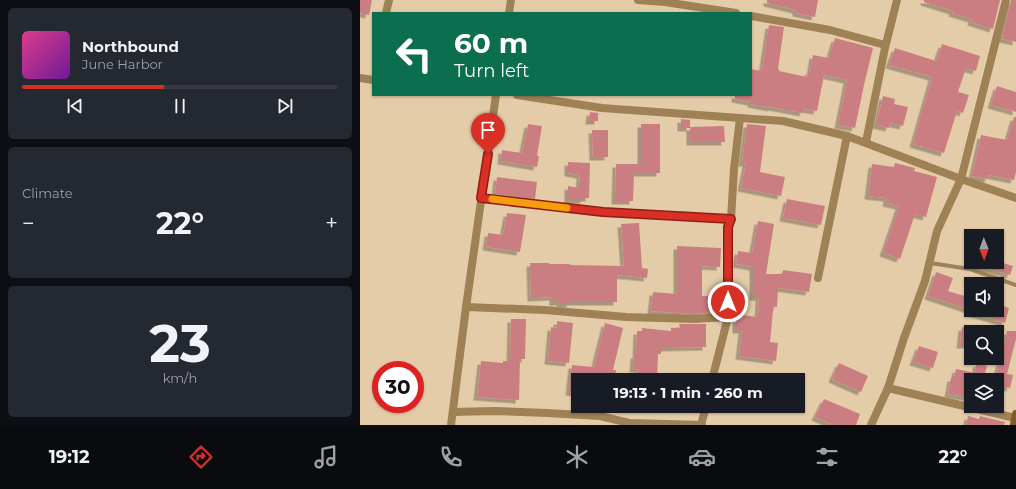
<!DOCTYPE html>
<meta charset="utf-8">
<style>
:root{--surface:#171b24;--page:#242831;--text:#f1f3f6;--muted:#9ea1a6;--line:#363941;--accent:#d93025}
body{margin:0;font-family:Montserrat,sans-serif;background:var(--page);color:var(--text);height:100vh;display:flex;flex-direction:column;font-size:15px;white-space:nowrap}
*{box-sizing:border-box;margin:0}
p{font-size:13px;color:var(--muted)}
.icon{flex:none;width:22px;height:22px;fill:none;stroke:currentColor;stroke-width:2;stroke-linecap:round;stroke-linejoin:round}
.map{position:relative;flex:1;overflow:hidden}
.drawer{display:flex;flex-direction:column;gap:8px;padding:8px;background:#0d0f14;width:360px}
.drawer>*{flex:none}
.banner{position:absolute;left:12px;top:12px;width:380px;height:84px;border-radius:0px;box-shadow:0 1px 3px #0004;background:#0b6e4f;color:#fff;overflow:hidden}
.needle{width:26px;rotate:179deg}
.fabs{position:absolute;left:604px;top:229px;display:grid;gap:8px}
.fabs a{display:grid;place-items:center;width:40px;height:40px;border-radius:0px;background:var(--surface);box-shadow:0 1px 3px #0004;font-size:20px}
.speed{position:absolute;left:12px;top:361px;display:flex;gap:8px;font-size:20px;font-weight:700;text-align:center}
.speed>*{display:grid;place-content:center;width:52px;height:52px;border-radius:50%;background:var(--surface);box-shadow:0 1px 3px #0004;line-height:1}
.speed .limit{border:6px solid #d22;background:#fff;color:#111}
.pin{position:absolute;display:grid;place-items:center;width:34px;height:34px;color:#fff;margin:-41px -17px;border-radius:50% 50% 50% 0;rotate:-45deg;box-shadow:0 0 4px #0007}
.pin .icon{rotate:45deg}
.me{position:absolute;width:44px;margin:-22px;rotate:0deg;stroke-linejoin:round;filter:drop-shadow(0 0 3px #0008)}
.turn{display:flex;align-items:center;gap:14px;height:84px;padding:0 16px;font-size:18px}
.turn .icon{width:52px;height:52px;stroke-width:2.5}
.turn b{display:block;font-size:28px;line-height:34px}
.big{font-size:30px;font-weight:700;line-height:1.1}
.drawer .tile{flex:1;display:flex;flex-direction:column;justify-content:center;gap:6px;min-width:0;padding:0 14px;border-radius:6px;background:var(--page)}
.drawer .dial{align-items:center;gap:0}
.dial b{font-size:52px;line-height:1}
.song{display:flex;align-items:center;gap:12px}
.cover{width:48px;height:48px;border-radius:6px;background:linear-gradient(135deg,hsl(330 70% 55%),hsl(280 70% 35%))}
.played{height:4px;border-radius:2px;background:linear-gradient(90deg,var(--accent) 45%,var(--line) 45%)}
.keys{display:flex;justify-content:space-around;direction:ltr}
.heat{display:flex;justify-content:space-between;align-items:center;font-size:22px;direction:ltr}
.trip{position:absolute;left:211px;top:373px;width:234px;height:40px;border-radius:0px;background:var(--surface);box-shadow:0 1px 3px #0004;font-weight:700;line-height:40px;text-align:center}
.dock{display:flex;height:64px;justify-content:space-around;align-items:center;background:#090b0e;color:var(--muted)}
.dock .icon{width:28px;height:28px}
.dock .selected{color:var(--accent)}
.dock b{font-size:18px;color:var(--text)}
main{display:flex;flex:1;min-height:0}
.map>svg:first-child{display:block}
</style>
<main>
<section class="drawer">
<div class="tile">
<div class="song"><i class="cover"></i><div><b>Northbound</b><p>June Harbor</p></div></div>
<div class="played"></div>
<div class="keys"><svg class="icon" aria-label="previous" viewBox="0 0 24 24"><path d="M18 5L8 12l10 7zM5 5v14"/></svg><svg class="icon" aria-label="pause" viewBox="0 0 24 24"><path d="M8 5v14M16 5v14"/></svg><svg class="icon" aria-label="next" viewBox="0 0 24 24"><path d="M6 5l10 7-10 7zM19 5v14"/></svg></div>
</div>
<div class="tile"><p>Climate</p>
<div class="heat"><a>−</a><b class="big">22°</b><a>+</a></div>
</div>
<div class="tile dial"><b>23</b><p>km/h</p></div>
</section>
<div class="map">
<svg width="656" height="425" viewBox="0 0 656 425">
<defs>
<filter id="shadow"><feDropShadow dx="-3.5" dy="3.5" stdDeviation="0" flood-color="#0004"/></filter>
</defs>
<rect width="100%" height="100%" fill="#e5cca9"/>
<g fill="#cb7e82" filter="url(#shadow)">
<path d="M0,0H12L9,15L0,13Z"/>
<path d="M407,0H458L455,17L436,13V10L407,3Z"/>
<path d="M564,0H640L633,29L611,22L612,19L592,13L593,11L564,2Z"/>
<path d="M651,0H656V42L642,39Z"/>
<path d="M409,25L424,27L418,69H419V71L447,77L448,71L450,72L453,55L469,58L475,38L513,48L504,85L495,128L478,125L487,80L464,75L457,111L444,109L443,113L412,107V108L391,104V102L375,99V95H391V69L402,71Z"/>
<path d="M582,44L620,56L616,71L606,68L598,92L609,95L603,113L597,111L584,153L553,144L572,77L529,65L535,48L576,61Z"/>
<path d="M637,86L656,92V112L631,105Z"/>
<path d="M523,96L535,99L534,104L548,107L543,126L530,123L529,128L516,125Z"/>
<path d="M230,112L238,113V121H229Z"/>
<path d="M654,117H656V172L654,180L629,175L628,179L612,176L621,135L647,140Z"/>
<path d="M321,119L330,120V128H321Z"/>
<path d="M168,124L182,126L177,156H179L177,167L141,161L142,150L162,153Z"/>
<path d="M281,124H300V173H274L273,201H255L256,164H281Z"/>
<path d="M387,124L406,126L400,172L425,177L421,196L381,188L386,163H382Z"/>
<path d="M364,126L365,142H330V127Z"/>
<path d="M232,130H248V157H233Z"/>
<path d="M208,162L230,163L229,198H224V200H208V186L219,188L220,175L208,173Z"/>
<path d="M535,163L555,168L554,171L577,177L566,217L555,214L540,259L523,253L539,206L526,203L527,198L508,196L512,164L534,167Z"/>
<path d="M137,177L177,182L175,199L135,194Z"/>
<path d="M427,199L465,206L461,225L423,218Z"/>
<path d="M147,213L166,215L160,252L126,247L128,233L143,235Z"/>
<path d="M398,221L414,224L406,274H422L423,270L452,274L449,292L418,288L417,307H413V311L410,342L418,343L416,361L379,356L382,330H376V319H381L382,315L398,317L399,297H393V267L376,264L378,251L392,253Z"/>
<path d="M279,223L282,268L288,269L287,278L257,275V302H210V304H200V302H193V297L171,298L170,263H189V264H210V265L264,266L261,224Z"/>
<path d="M317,246L361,248L360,267L342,266V296H348L349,304L356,303V312L334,314L291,311L293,292L317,294Z"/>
<path d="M613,262H640L653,266L650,275L613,264Z"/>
<path d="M576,272L593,278L588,291L611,298V310H637V304L649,308L645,323L608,312V310H610L568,296Z"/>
<path d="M151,319H166L165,359H160L159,400L117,397L121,361L143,363V361H150Z"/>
<path d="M197,321L213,323L209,363L188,361L191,327L197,328Z"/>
<path d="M245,323L263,328L253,370H256L254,380H218V393L209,392L212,365L234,367Z"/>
<path d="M319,324H346V347L301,348V354H298L297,380H277L278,369H273L274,355H276L277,331H282V328L311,331V328H320Z"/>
<path d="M602,327L611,328V345H600Z"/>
<path d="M647,331H656V339L647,374L653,375L650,388L641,386L643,375L637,373Z"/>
<path d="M559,346L578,352L573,368L553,362Z"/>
<path d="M479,363L508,376L501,392L472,379Z"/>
<path d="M617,363L627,366L623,380L613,378Z"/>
<path d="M596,369L611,372V398L588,394L591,378H594Z"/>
<path d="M464,399L500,414L496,425H473L455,417Z"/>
<path d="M608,416L619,419L620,416L645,422L644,425H606Z"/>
</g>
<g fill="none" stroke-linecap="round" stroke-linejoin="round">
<path stroke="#9e8155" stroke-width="4" d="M570,263L610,269L656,285"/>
<g stroke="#9e8155" stroke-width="8">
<path d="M278,0L305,2L376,13"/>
<path d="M26,13L29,0"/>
<path d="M149,13L151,0"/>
<path d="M391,16L470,30L525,45"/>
<path d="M0,78L13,80"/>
<path d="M157,95L242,108L423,121L487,136L601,179L656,198"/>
<path d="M506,142L525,48L537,0"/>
<path d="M121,198L243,212L371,219"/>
<path d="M458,278L487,136"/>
<path d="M106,307L185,310L266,317L334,319L368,317"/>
<path d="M352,380L368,317V227L371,219L374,169L380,118"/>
<path d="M528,388L655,418"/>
<path d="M93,412L134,411L187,413L240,416L269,423L342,425"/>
<path d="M91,425L106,307L136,95"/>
<path d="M341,425L346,406"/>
<path d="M511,425L528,388L544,338L565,281L577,231L601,179L646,0"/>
</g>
<path stroke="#7e5b23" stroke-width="8" d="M654,425L656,414"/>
</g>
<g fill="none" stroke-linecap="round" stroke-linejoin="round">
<g stroke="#8d1f18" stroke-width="10">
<path id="route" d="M128,154L121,198L243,212L371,219L368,227V302"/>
</g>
<use href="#route" stroke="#d93025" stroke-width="7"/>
<path stroke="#f59e0b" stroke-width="7" d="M132,199L207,208"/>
</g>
</svg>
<div class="fabs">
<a><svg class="needle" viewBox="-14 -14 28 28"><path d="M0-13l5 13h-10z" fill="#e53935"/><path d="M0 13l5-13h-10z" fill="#9ea1a6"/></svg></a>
<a><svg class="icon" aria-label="sound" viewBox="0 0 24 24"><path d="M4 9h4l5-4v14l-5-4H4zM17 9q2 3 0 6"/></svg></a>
<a><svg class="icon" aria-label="search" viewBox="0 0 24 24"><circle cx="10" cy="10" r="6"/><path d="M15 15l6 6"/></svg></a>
<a><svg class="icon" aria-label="layers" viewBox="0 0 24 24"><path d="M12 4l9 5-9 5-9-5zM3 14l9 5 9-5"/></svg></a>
</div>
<div class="speed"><div class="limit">30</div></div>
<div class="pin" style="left:128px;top:154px;background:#d93025"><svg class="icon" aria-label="arrive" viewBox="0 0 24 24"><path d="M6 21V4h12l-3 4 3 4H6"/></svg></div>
<svg class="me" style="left:368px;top:302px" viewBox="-20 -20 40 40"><circle r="17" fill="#d93025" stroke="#fff" stroke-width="3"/><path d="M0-11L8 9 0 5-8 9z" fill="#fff"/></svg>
<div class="trip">19:13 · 1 min · 260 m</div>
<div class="banner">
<div class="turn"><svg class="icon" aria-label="left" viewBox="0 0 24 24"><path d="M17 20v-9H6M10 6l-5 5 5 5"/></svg><div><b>60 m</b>Turn left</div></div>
</div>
</div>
</main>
<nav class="dock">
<b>19:12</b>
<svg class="icon selected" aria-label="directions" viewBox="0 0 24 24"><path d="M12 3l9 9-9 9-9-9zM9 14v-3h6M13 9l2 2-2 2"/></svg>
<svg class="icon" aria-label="music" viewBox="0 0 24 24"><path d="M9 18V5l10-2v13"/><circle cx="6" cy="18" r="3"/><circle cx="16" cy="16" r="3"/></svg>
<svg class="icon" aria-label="phone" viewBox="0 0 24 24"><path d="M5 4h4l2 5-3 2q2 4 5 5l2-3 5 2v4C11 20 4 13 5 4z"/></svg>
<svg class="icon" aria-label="climate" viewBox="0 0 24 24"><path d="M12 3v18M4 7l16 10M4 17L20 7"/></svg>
<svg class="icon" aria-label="car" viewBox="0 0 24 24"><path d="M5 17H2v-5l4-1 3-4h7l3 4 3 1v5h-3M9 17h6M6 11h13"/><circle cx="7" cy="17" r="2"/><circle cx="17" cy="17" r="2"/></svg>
<svg class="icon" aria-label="filters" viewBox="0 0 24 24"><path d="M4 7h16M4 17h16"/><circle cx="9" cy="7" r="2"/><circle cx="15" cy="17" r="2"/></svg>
<b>22°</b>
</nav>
